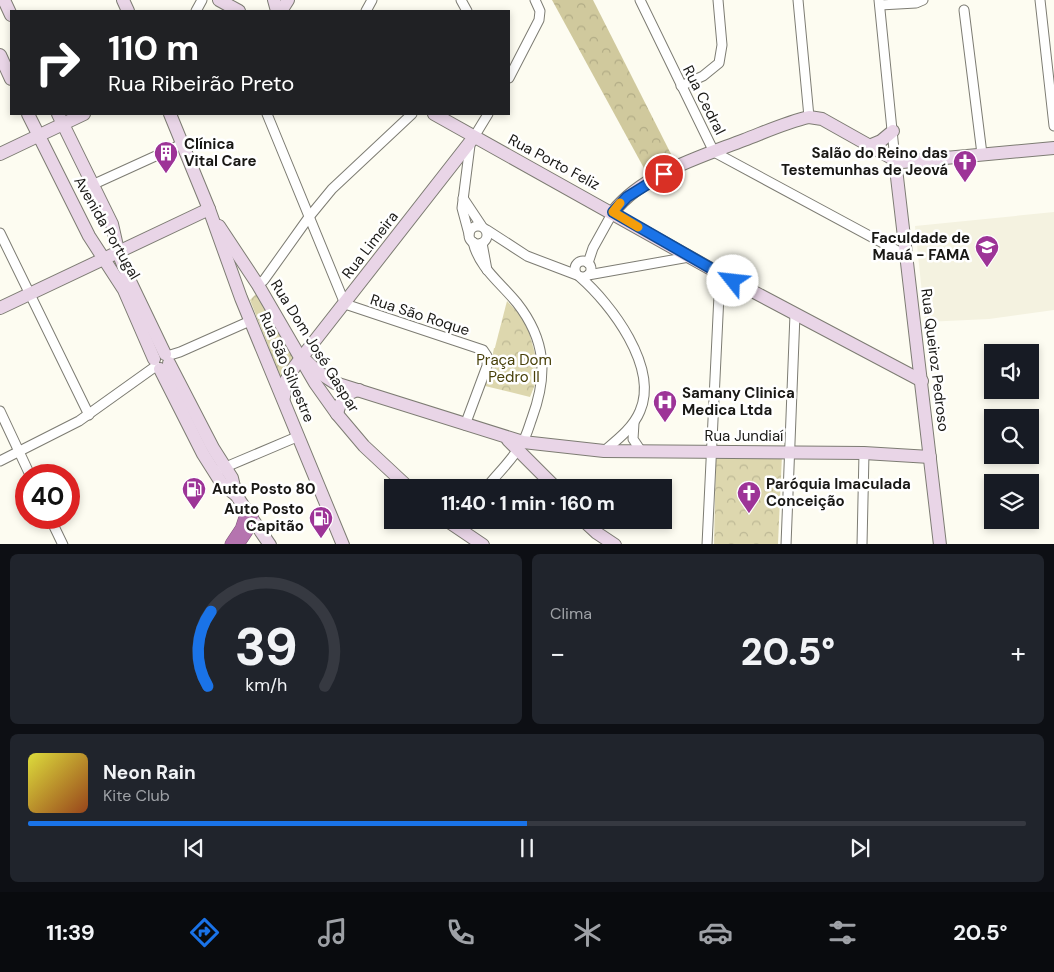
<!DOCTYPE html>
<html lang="pt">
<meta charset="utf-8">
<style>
:root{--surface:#171b24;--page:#20242c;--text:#f1f3f6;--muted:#9ea1a6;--line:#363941;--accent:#1a73e8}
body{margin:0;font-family:"DM Sans",sans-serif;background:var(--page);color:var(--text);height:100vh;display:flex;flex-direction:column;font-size:19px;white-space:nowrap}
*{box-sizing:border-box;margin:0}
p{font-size:16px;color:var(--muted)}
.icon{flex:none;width:28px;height:28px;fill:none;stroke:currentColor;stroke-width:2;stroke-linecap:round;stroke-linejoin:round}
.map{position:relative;height:544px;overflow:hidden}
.details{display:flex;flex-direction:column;gap:10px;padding:10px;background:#0d0f14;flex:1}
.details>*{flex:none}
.top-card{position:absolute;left:10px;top:10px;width:500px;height:105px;border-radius:0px;box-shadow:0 2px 8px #0003;background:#202124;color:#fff;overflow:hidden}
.fabs{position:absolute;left:984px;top:344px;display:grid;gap:10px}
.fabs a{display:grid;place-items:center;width:55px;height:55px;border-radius:0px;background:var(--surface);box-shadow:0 2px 8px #0003;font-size:25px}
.speed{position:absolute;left:15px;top:464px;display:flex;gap:10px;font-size:25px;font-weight:700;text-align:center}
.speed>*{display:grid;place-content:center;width:65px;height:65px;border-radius:50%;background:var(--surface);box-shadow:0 2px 8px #0003;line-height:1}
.speed .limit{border:8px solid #d22;background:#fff;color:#111}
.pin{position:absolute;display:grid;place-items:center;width:42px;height:42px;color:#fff;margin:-21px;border:2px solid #fff;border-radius:50%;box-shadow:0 1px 5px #0007}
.me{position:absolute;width:55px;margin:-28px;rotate:299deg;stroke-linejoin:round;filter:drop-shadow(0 0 4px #0008)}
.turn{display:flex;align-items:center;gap:18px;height:105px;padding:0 15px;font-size:22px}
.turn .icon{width:65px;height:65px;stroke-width:2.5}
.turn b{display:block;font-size:35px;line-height:42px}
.big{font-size:38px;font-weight:800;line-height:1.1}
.details .card{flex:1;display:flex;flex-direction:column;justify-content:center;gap:8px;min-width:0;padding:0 18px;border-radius:8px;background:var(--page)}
.details .dial{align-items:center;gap:0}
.dial svg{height:130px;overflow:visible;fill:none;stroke:var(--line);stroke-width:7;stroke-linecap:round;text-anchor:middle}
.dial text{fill:var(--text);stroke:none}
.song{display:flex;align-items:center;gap:15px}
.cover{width:60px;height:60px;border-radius:8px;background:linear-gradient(135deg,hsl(60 70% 55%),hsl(20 70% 35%))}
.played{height:5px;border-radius:2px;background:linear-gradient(90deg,var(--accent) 50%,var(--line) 50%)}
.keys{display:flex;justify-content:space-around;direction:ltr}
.heat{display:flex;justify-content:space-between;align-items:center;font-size:28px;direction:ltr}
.details .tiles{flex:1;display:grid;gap:10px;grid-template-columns:1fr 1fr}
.card:last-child{grid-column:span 2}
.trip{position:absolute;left:384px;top:479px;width:288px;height:50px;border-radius:0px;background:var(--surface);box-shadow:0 2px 8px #0003;font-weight:800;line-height:50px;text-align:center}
.tab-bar{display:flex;height:80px;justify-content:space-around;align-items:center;background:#090b0e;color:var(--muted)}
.tab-bar .icon{width:35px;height:35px}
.tab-bar .current{color:var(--accent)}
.tab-bar b{font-size:22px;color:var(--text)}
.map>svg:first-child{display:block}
</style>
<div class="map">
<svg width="1054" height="545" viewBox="0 0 1054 545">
<defs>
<pattern id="forest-crowns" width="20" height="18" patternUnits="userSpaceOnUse" patternTransform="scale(1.25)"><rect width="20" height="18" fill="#d0c99d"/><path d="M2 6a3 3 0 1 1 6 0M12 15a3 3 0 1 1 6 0" fill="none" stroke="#b2ac86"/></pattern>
<pattern id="park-crowns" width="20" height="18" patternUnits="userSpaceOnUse" patternTransform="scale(1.25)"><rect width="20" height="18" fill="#ddd7ae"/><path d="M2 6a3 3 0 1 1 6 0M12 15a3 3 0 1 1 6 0" fill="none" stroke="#bdb895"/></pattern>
</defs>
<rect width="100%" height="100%" fill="#fdfcf1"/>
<path fill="#f4f2e0" d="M1054,212V310L989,319L925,322L915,226Z"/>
<path fill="url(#forest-crowns)" d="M552,0H593L672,156L645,170Z"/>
<g fill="url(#park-crowns)">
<path d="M258,292L298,358L282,381L250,300Z"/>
<path d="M507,301L526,321L540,372L530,397L485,386Z"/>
<path d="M716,454L782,455L778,544L714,545Z"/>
</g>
<path fill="#ddd7ae" d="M494,348L511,352L507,379L489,376Z"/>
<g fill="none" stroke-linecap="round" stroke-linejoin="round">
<g stroke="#7d7c73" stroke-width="11">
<g id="street">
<path d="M461,0L467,11"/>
<path d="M640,0L714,152L905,255"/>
<path d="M798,0L809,117"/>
<path d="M879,0L895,160"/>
<path d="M1040,0L1054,126"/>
<path d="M880,5L916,3L923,0"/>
<path d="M964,10L982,154"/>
<path d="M196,11L202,0"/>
<path d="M366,11L372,0"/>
<path d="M509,78L539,20L540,11L535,0"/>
<path d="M681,86L703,76L719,63L722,45L718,0"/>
<path d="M267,114L345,304L483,350L487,356V366L465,425"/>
<path d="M474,137L488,114"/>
<path d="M92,185L182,144"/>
<path d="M463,198L481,225"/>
<circle cx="478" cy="235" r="9"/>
<path d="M487,230L527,256L577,275"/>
<path d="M0,233L89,415"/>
<path d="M469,234L462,208L470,145"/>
<path d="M473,242C479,268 501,283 517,303C546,340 548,375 532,418C529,426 527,435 522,443C513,459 498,473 486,488"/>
<path d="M482,243L487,270"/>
<circle cx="583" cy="269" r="8"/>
<path d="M588,263L593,248L613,212"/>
<path d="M588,275L689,257"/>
<path d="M580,277C611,304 659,367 640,411C633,428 617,440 604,451"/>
<path d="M258,285L264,280L309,217L332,189L412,114"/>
<path d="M167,356L180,352L250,321"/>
<path d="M0,411L30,475"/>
<path d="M634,423L633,439L641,451"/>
<path d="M0,461L79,421L156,366"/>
<path d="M221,469L299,436"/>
<path d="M50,518L63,545"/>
<path d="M707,545L720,274"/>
<path d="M786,545L795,314"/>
<path d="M862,545L864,453"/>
</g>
</g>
<g stroke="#7d7c73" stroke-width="14">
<g id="secondary">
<path d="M4,0L11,15"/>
<path d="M123,0L128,11"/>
<path d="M219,0L239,11"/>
<path d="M274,0L277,11"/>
<path d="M281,11L288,0"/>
<path d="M0,55L11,79"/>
<path d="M28,114L89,236L124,290L154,359"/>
<path d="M58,114L112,224L119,255L129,279L165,354"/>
<path d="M170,114L209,209L241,298L343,545"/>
<path d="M434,114L720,274L922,381"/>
<path d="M869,146L881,141L893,131"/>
<path d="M0,154L84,114"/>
<path d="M895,160L940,545"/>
<path d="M613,212C643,174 700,157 744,140C765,132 787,122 809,117L822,119L895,160L902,162L1054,148"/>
<path d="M219,226L258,285L315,383L337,414L364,446L409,488"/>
<path d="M0,308L209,209"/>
<path d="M302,357L318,372L335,383L523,442L604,451L864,453L930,457"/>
<path d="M169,363L213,448L232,478L236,495"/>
<path d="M160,369L203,454L222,484L236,495L270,545"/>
<path d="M284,397L285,382L295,366L474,137"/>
<path d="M337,414C340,401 345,393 359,390"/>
<path d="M508,440L556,488"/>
<path d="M446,520L483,545"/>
<path d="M583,520L597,533L615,545"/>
</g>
</g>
<g stroke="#7e5479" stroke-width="19">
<path id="highway" d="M234,545L244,530L249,515"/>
</g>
<use href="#street" stroke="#fff" stroke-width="9"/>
<use href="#secondary" stroke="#e9d5e7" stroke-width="12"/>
<use href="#highway" stroke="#b574af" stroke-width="18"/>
</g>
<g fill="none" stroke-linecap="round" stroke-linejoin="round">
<g stroke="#114b97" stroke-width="12">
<path id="route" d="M664,174L627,197L613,212L733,281"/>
</g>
<use href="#route" stroke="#1a73e8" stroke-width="9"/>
<path stroke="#f59e0b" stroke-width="9" d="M620,203L613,212L638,227"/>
</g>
<defs>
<g id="building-pin" transform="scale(1.25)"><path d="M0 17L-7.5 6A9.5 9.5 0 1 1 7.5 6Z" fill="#9d3497" stroke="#fff"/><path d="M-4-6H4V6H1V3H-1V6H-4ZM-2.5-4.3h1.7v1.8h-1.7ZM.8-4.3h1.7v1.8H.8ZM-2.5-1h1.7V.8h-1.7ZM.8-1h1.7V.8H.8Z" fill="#fff"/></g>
<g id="church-pin" transform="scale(1.25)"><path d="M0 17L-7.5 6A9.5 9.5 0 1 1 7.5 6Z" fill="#9d3497" stroke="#fff"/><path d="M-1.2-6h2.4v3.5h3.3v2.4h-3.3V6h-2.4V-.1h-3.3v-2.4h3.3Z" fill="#fff"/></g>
<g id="university-pin" transform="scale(1.25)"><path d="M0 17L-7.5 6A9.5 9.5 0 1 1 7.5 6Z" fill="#9d3497" stroke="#fff"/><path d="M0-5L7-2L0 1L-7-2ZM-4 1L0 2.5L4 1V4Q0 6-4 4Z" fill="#fff"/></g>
<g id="hospital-pin" transform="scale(1.25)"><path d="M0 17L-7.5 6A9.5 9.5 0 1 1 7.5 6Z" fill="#9d3497" stroke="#fff"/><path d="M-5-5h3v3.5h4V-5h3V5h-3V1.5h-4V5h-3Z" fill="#fff"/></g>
<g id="fuel-pin" transform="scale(1.25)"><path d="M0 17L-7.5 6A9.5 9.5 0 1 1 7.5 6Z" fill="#9d3497" stroke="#fff"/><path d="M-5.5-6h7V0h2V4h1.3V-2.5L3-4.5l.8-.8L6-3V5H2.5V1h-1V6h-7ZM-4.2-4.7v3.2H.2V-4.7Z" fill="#fff"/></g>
</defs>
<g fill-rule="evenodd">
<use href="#building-pin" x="166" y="153"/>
<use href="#church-pin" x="965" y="162"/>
<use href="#university-pin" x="987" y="247"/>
<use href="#hospital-pin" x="665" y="402"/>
<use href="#fuel-pin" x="194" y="489"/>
<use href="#church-pin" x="749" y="493"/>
<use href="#fuel-pin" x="321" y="518"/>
</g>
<g text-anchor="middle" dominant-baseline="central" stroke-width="5" stroke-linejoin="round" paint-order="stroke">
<g font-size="15" fill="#191815" stroke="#fff">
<text transform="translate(704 100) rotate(63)">Rua Cedral</text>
<text transform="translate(554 162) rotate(28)">Rua Porto Feliz</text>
<text transform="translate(107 228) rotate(60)">Avenida Portugal</text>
<text transform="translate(370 245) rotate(-52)">Rua Limeira</text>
<text transform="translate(420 315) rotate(18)">Rua São Roque</text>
<text transform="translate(315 346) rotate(58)">Rua Dom José Gaspar</text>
<text transform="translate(935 360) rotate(83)">Rua Queiroz Pedroso</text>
<text transform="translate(287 367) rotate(67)">Rua São Silvestre</text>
<text x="744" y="436">Rua Jundiaí</text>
</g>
<g font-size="15" font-weight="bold" fill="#191815" stroke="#fff" text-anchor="start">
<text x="184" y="144">Clínica<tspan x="184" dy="17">Vital Care</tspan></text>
<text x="948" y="153" text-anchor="end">Salão do Reino das<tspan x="948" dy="17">Testemunhas de Jeová</tspan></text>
<text x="970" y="238" text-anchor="end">Faculdade de<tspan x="970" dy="17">Mauá - FAMA</tspan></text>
<text x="682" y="393">Samany Clinica<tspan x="682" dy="17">Medica Ltda</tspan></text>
<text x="766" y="484">Paróquia Imaculada<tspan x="766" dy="17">Conceição</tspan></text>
<text x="212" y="489">Auto Posto 80</text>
<text x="304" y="509" text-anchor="end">Auto Posto<tspan x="304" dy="17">Capitão</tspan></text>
</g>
<g font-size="15" fill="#484009" stroke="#fff">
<text x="514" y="360">Praça Dom<tspan x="514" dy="17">Pedro II</tspan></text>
</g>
</g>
</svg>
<div class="fabs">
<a><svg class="icon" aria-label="sound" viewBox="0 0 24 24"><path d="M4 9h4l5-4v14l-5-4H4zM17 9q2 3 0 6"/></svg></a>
<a><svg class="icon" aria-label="search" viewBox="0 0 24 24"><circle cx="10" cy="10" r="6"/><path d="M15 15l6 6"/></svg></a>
<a><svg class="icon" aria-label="layers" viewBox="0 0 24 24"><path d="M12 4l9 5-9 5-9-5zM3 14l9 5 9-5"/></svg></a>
</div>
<div class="speed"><div class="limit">40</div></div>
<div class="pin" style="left:664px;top:174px;background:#d93025"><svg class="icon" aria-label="arrive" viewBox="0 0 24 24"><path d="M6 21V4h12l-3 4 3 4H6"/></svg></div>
<svg class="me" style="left:733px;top:281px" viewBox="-20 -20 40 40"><circle r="19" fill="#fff"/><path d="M0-13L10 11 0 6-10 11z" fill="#1a73e8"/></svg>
<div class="trip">11:40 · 1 min · 160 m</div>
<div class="top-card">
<div class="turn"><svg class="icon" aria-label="right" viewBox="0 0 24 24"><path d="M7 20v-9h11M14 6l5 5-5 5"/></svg><div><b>110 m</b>Rua Ribeirão Preto</div></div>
</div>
</div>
<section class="details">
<div class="tiles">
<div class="card dial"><svg viewBox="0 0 100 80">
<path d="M14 69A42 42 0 1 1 86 69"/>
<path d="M14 69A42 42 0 0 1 16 23" stroke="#1a73e8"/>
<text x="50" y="56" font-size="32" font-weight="700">39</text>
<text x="50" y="72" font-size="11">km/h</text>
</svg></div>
<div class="card"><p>Clima</p>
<div class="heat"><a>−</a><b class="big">20.5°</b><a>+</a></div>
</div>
<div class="card">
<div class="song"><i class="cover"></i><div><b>Neon Rain</b><p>Kite Club</p></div></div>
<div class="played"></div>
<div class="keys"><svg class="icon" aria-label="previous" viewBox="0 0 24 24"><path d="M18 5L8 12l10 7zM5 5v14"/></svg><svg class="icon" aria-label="pause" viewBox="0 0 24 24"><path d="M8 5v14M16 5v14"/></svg><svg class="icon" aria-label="next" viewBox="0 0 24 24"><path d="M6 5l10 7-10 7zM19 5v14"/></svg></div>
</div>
</div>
</section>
<nav class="tab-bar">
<b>11:39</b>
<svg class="icon current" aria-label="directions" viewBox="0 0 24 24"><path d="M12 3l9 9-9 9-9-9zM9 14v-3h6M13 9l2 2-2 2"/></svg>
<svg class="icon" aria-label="music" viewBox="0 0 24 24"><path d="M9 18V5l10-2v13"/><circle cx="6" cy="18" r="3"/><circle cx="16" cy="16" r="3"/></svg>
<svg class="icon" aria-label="phone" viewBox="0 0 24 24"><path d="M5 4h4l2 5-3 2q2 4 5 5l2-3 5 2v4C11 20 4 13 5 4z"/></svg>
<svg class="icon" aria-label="climate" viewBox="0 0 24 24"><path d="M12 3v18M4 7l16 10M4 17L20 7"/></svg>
<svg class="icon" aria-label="car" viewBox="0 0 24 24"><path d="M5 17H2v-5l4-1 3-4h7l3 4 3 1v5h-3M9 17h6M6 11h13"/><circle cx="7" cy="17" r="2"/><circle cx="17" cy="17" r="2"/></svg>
<svg class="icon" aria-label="filters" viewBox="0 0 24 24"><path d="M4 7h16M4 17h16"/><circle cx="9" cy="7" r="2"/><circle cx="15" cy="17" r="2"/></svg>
<b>20.5°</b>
</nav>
